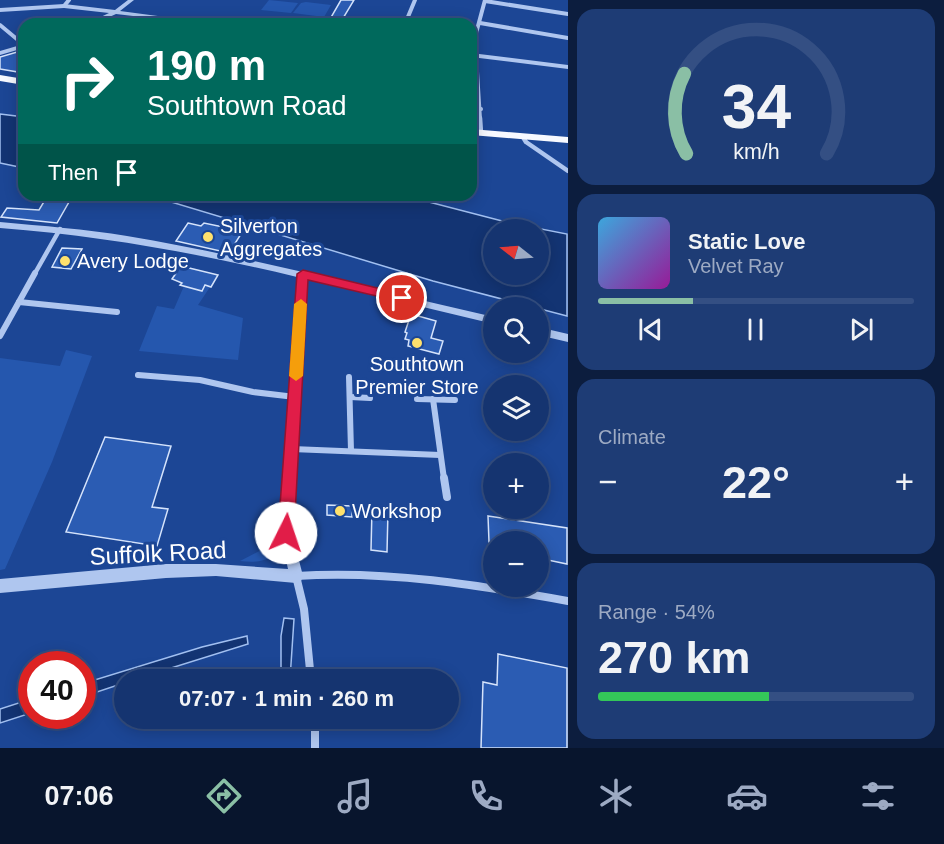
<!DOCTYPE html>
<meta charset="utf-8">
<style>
:root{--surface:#153470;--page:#1e3c75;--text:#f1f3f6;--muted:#9daac3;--line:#344f83;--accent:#8abfa5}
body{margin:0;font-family:Arial,sans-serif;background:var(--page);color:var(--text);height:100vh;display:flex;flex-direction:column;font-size:22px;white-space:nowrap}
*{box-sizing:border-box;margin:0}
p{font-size:20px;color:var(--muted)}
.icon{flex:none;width:33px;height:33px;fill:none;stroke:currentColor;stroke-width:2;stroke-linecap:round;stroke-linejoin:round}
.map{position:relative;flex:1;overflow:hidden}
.drawer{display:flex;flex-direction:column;gap:9px;padding:9px;background:#0c1d3e;width:376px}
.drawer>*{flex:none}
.top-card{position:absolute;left:18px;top:18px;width:459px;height:183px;border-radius:18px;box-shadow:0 3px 15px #0003,0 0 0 2px var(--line);background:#00695c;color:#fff;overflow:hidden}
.needle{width:39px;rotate:287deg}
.fabs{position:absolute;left:483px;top:219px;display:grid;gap:12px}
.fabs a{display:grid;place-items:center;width:66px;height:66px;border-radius:50%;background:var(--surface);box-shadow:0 3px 15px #0003,0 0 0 2px var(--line);font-size:30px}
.speed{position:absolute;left:18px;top:651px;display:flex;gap:12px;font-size:30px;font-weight:700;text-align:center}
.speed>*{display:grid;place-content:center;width:78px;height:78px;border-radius:50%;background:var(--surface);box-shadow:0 3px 15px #0003,0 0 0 2px var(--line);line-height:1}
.speed .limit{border:9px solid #d22;background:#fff;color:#111}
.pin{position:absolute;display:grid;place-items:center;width:51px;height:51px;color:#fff;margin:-26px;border:3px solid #fff;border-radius:50%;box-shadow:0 2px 6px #0007}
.me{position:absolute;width:66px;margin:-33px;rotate:4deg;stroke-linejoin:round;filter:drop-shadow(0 0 4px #0008)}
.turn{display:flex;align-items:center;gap:21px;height:126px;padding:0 30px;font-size:27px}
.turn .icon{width:78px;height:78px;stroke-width:2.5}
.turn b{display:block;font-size:42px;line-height:51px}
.then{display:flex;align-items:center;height:57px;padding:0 30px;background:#0003;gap:12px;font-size:22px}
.big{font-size:45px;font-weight:600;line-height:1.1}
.drawer .tile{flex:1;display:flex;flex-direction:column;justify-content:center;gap:9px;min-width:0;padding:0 21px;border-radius:18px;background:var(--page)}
.drawer .dial{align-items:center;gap:0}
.dial svg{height:156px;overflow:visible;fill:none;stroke:var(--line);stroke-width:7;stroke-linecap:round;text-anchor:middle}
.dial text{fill:var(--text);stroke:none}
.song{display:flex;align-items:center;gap:18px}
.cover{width:72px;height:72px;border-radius:9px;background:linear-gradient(135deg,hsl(200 70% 55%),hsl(300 70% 35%))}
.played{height:6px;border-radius:3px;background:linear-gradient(90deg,var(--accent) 30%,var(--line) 30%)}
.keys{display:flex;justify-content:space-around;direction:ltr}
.heat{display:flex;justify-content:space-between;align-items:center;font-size:33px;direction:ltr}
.charge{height:9px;border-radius:4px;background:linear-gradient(90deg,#34c759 54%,var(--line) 0)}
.trip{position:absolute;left:114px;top:669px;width:345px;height:60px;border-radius:30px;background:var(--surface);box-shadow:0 3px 15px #0003,0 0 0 2px var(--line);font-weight:600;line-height:60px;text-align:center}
.tab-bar{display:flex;height:96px;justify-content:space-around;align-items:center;background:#08152d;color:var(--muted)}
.tab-bar .icon{width:42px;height:42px}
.tab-bar .selected{color:var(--accent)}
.tab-bar b{font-size:27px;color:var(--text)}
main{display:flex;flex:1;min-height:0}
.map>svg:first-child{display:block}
</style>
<main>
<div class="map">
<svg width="568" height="748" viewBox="0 0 568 748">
<rect width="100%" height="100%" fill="#1c4695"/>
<g fill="#2557ae">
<path d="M269,0L298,3L291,13L261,10Z"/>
<path d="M306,2L331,5L324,17L293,13L301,3Z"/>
<path d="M205,285L210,287L198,305L243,318L238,360L139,351L157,306L174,309L184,286L202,291Z"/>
<path d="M66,350L92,356L52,462L5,569L0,570V358L60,366Z"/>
<path d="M279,541C276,562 258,563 240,561Z"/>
</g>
<g fill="#133473" stroke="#a2c0f1" stroke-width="1.5" fill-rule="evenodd">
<path d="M0,114L24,117V168L0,163Z"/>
<path d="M148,195H402L506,222L567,234V316L433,281ZM494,230H538V274H494Z"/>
<path d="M284,618L294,619L290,679H281V636Z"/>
<path d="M247,636L248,644L136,679L124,680V683L88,695V682L202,647Z"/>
<path d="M31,699V713L0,723V709Z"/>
</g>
<g fill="#2b5cb3" stroke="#d5e3fb" stroke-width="1.5">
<path d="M341,0H354L342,20L330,19Z"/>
<path d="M24,50V73L0,69V57Z"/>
<path d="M48,195H73L57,223L1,217L7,208L39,210Z"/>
<path d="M188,223L201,226L204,223L228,228L226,231L241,234L229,253L176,241Z"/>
<path d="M62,248L82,249L71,269L52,267Z"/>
<path d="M181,266L218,275L211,287L205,285L202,291L180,285L182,283L172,279Z"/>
<path d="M411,314L436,321L431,338L443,341L439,354L408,346L409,340L405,339L407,333L405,332Z"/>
<path d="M105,437L171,446L152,507L168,509L157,546L66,532Z"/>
<path d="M327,505L352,506V517L327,515Z"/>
<path d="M372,509L388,511L387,552L371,550Z"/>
<path d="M488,516L567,528V564L538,558V542H489Z"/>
<path d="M498,654L567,668V748H481L483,682L497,685Z"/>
</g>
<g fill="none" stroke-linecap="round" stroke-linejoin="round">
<g stroke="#afc6ef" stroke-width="4">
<path d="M485,1L568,14"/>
<path d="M64,6L69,0"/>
<path d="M54,20L55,24"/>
<path d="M480,23L568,38"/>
<path d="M405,24L415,0"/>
<path d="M0,25L24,45"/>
<path d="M471,52L485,0"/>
<path d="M476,56L480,119"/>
<path d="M471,107L481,109"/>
</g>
<g stroke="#afc6ef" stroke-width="4.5">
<path d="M480,118L481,133"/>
<path d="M523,137L526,142L568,171"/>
<path d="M34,275L60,229"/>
</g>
<g stroke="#afc6ef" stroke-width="6">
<path d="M19,302L117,312"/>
<path d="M0,336L35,273"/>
<path d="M138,375L200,380L253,392L295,397"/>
<path d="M349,377L351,451"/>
<path d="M350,397L370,398"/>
<path d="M417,399L455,400"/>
<path d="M433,399L444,479"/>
<path d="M292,449L440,455"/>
</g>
<g stroke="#afc6ef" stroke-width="8">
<path d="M444,478L447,497"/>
<path d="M311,680L304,609L296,576C387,570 478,585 568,601"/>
<path d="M315,718V748"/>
</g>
<g fill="#afc6ef" fill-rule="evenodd">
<path d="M128,0H134L120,11L218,24H201L116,14L94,24H86L109,13L64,8L0,12V8L64,4L115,10Z"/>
<path d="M24,44V48L0,55V51Z"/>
<path d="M471,53L568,65V69L471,57Z"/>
<path d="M0,222C43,226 85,229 127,236C251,257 371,289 494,317V324L306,279L292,533L303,576L301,581L296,583L216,576L166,578L0,593V579L166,564H216L288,569L280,533L297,277C197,253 103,236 0,228Z"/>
<path d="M538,327L568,334V342L538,335Z"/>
</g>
<g fill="#f7f9ff" fill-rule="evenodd">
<path d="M0,75L24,79V85L0,81Z"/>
<path d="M471,129L568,137V143L471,135Z"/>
</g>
</g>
<path fill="#e11d48" stroke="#92132f" stroke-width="1.5" d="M303,270L402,294L408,298L402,302L308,280L294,533L292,539L286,541L280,539L278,533L297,274Z"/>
<path fill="#f59e0b" d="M301,299L307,304L303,376L296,381L289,376L294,304Z"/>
<g fill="#ffe16d" stroke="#1c4695" stroke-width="2">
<circle cx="208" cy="237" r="6"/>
<circle cx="65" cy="261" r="6"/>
<circle cx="417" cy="343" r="6"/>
<circle cx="340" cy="511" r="6"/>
</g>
<g text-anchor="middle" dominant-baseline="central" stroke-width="6" stroke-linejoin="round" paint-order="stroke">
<g font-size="20" fill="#fff" stroke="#1c4695" text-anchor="start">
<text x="220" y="226">Silverton<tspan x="220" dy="23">Aggregates</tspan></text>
<text x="77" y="261">Avery Lodge</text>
<text x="417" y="364" text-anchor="middle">Southtown<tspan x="417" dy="23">Premier Store</tspan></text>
<text x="352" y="511">Workshop</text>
</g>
<g font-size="24" fill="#fff" stroke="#1c4695">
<text transform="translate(158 553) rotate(-3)">Suffolk Road</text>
</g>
</g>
</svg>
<div class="fabs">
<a><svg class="needle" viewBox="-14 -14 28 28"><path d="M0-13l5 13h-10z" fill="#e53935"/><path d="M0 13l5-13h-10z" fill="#9daac3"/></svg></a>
<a><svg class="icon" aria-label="search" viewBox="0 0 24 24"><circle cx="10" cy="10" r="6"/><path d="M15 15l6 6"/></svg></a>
<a><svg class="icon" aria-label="layers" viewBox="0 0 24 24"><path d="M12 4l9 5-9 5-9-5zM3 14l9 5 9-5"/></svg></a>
<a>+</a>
<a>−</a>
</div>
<div class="speed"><div class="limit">40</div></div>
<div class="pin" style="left:402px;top:298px;background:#d93025"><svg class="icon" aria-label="arrive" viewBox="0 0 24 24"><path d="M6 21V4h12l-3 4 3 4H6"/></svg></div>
<svg class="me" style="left:286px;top:533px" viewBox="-20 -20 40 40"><circle r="19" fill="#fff"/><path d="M0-13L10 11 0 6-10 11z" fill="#e11d48"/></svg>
<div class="trip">07:07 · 1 min · 260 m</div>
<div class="top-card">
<div class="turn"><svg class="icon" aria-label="right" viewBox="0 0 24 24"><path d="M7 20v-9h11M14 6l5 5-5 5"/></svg><div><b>190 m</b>Southtown Road</div></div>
<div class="then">Then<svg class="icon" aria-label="arrive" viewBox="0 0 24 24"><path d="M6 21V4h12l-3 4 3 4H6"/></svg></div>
</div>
</div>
<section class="drawer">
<div class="tile dial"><svg viewBox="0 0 100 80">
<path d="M14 69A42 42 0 1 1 86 69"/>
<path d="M14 69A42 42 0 0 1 13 28" stroke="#8abfa5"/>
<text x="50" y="56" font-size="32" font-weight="700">34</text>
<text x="50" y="72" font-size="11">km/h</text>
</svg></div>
<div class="tile">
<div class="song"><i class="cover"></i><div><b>Static Love</b><p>Velvet Ray</p></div></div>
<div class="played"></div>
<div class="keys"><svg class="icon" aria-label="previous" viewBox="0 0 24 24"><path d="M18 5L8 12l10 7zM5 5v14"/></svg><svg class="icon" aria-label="pause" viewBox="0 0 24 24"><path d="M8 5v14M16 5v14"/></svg><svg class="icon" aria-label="next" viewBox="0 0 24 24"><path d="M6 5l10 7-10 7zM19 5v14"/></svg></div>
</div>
<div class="tile"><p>Climate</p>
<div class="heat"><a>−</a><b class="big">22°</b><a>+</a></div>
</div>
<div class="tile"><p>Range · 54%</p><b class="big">270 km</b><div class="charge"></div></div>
</section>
</main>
<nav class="tab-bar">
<b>07:06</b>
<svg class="icon selected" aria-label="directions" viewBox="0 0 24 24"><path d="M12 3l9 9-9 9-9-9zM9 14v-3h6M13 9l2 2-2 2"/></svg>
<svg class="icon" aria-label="music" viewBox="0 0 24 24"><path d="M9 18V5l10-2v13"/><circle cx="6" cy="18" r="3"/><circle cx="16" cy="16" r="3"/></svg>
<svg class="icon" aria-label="phone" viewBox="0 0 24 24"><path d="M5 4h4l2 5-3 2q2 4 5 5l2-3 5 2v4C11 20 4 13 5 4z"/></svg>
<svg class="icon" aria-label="climate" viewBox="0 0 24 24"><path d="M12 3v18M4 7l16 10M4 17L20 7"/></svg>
<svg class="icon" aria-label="car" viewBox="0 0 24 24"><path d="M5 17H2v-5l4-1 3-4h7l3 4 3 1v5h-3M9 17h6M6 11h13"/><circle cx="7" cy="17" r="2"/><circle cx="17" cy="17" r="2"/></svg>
<svg class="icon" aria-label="filters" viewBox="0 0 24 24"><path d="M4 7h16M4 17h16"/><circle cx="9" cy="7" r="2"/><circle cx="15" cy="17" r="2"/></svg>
</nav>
